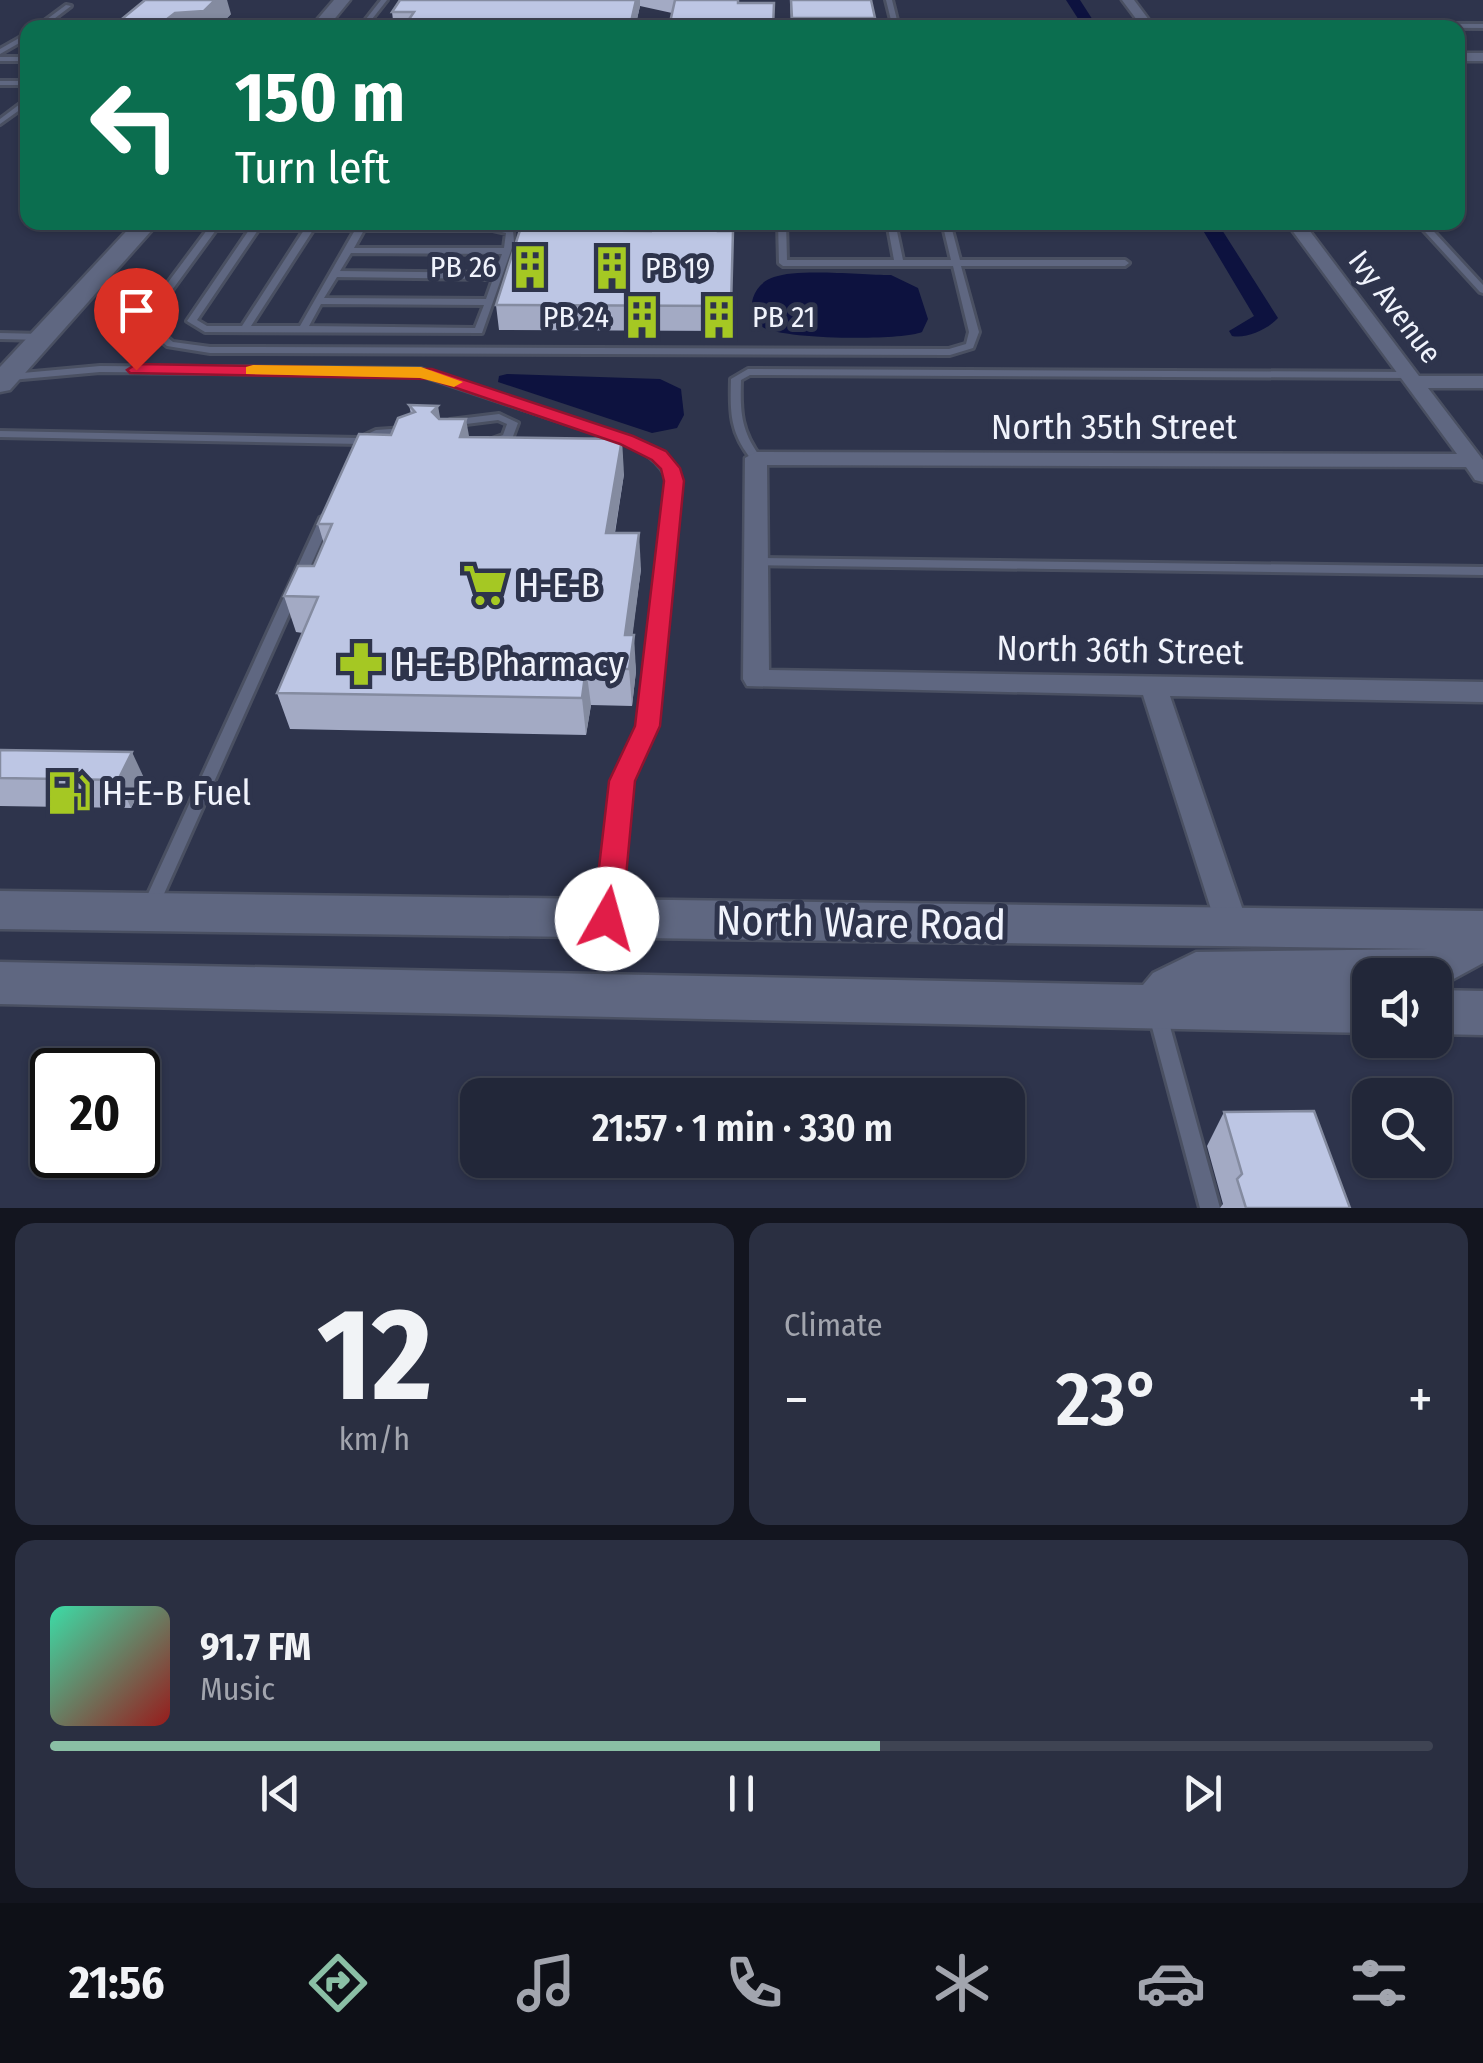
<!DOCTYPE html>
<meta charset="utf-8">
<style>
:root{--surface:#222739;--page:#2a2f41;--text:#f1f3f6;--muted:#a2a5ae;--line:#3f4453;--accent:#8abfa5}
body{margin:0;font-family:"Fira Sans Condensed",sans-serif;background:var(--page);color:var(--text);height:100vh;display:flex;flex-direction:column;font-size:38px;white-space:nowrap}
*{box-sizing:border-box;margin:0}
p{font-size:32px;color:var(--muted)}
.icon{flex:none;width:55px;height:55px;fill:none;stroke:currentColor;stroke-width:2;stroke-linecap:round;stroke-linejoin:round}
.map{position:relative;height:1208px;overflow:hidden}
.side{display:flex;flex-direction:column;gap:15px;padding:15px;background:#13151f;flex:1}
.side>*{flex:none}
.top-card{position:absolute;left:20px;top:20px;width:1445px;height:210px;border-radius:20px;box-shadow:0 2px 8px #0004,0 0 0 2px var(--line);background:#0b6e4f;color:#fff;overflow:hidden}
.buttons{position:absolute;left:1352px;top:958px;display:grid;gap:20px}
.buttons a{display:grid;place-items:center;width:100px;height:100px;border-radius:20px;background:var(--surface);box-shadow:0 2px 8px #0004,0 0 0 2px var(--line);font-size:50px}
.speed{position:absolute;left:30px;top:1048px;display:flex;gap:20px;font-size:50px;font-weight:700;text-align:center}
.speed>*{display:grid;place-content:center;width:130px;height:130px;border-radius:50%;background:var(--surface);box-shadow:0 2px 8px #0004,0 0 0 2px var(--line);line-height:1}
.speed .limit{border:5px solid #111;border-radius:15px;background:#fff;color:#111}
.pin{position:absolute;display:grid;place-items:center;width:85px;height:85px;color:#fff;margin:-102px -42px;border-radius:50% 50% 50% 0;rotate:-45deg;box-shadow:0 0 10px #0007}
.pin .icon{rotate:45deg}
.me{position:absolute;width:110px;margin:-55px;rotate:7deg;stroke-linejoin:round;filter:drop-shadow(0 0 8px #0008)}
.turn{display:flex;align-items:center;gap:35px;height:210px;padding:0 50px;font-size:45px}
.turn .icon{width:130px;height:130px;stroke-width:2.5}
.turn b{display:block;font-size:70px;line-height:85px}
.big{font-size:75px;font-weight:600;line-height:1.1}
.side .widget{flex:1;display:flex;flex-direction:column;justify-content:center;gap:15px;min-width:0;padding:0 35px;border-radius:20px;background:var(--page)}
.side .dial{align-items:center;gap:0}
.dial b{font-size:130px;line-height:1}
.song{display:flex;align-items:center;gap:30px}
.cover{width:120px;height:120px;border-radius:15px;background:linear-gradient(135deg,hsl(160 70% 55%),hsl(0 70% 35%))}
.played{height:10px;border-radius:5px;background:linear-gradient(90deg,var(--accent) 60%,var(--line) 60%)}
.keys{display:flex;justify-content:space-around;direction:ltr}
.heat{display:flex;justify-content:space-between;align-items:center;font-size:55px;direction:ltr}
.side .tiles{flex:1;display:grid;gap:15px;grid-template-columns:1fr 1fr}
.widget:last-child{grid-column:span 2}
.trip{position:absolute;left:460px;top:1078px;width:565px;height:100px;border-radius:20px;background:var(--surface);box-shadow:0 2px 8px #0004,0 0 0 2px var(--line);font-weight:600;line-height:100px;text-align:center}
.tab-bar{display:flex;height:160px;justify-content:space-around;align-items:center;background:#0e1017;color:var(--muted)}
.tab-bar .icon{width:70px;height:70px}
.tab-bar .on{color:var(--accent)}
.tab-bar b{font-size:45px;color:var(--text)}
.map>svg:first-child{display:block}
</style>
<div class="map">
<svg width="1483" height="1208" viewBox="0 0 1483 1208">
<rect width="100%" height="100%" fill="#2e344c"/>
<g fill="#0d123f">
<path d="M891,275L918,288L928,319L922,332C901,341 779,340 761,326C753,320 750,307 753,298C756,288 764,280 774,277C798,268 863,275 891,275Z"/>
<path d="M507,374L660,379L681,389L684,415L677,428L652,433L498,382L499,376Z"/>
</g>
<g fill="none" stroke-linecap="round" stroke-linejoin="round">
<g fill="#0d123f" fill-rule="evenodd">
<path d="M1066,0H1080L1098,28H1084Z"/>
<path d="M1198,222H1217L1278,318C1268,329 1247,339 1232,336L1229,331L1254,316Z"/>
</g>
<g stroke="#4a5062" stroke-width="6">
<g id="lane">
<path d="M381,0H387L365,28H359Z"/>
<path d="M886,0H892L899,28H893Z"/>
<path d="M66,5L71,6L42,28H35Z"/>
<path d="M1147,23L1483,24V28L1145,26Z"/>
<path d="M28,33V38L0,54V49Z"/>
<rect x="0" y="57" width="28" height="4"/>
<rect x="0" y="81" width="28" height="4"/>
<path d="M28,98V104L0,124V119Z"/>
<path d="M213,222H222L220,226H253L255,222H261V226H308L312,223L316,226H358L360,222H368L366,226H493L513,230L514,242L482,333L205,332L187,321L249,230H216L156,312L154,326L173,342L210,347L949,349L966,344L969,332L953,266H783L779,263L778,222H786L787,260H894L887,222H895L903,260H951L942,222H950L960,260H1125L1129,263L1125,266H961L979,332L973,348L950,355L210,353L167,346L144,327L146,312ZM258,230H304L242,326H207L197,320ZM313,230H355L300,326H251ZM364,230H493L506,233L504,248H354ZM351,253L502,254L495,273L340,271ZM337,277L493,279L486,299L324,298ZM321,304L484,305L475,328L309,326Z"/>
<path d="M1416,222H1425L1483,285V293L1480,292Z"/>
<path d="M0,333L43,334L48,337L43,340L0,339Z"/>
<path d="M100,366L421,369L630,438C652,448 670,457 680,481L655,726L629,781L616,916L614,921L608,923L602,921L600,916L615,781L641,726L668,481C660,459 642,451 622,442L420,375L100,372L0,381V375Z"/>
<path d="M748,369L1409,372L1414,375L1409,378L750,375L741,380C740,413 741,431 761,458L756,461L752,460C730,433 730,413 731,379Z"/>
<path d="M499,414L518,423L512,439L490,446L486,445V441L503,435L507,424L498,420L450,426L445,423L450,420Z"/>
<path d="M405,428L409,429V433L378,436L361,444L0,437V431L359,438L376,430Z"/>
<path d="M326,515L332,518L159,905L157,910L151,912L145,910L143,905L320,518Z"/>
<path d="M756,558L1483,567V575L752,565L750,562Z"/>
<path d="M1157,1004L1163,1007L1166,1012L1220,1208H1200L1148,1012L1151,1007Z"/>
</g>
</g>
<g stroke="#4a5062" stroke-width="5">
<g id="street">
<path d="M1122,0H1134L1155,28H1143Z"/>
<rect x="1458" y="53" width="25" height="8"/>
<path d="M1286,222H1303L1419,376H1483V388H1428L1483,460V482L1475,480L1466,467L767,465L769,670L1483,682V702L1170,696L1249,928L1244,938L1233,942L1222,938L1217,928L1143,695L747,686L743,679L745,458L756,452L1457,454Z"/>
</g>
</g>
<g stroke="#4a5062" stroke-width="5">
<g id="secondary">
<path d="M334,0H350L327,28H310Z"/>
<path d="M135,222H159L10,390L0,392V367Z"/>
<path d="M0,891L1483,911V963L1435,989V975H1370V1033L0,1004V962L1143,985L1153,973L1196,952L1427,949L0,929Z"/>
<path d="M1435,990L1483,991V1035L1435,1034Z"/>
</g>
</g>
<use href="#lane" fill="#5f6781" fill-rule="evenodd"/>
<use href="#street" fill="#5f6781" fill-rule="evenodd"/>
<use href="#secondary" fill="#5f6781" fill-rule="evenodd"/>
</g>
<g fill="#a3aac4">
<path d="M400,0H738L672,13L640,6L635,28H394L392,12Z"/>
<path d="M790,0H871L875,18L874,28H791Z"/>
<path d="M231,14L217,28H119L117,23Z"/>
<path d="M720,222V231H733L731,331L499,330L496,305L651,231Z"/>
<path d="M409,405L441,419L469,437L624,474L615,533L641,569L632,635L636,671L632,706L591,705L586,735L290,729L277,693L303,633L296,632L284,596L314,566L324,544L318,524L391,435L411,414Z"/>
<path d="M0,750L145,780L131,808L0,806Z"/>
<path d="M1224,1112L1350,1208H1220L1223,1204L1207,1146Z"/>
</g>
<g fill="#848ba0">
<path d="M215,0H227L231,14L217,28H164L162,23L175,13Z"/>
<path d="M636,0H640V6L635,28H630Z"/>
<path d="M438,406L444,439L432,412Z"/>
<path d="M466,419L472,453L460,437Z"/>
<path d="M622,439L624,474L609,568L606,533Z"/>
<path d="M639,533L641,569L628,671L625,635Z"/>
<path d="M634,635L636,671L632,706L629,669Z"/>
<path d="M586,668L591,705L586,735L582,698Z"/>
<path d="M132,752L145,780L131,808L118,780Z"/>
</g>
<g fill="#bdc6e4" stroke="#848ba0" stroke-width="2.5">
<path d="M145,0H215L204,11L175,13L162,23H117Z"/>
<path d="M400,0H636L630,26L405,25L414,12H392Z"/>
<path d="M675,0H738V3H774L773,28L669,27Z"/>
<path d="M791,0H871L875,18H792Z"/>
<path d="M653,222H718V231H733L731,306L496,305L520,230L651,231Z"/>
<path d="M409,405L438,406L432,412L439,419H466L460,437L622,439L606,533H639L625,635H634L629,669L586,668L582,698L277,693L318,597L284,596L298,566H314L332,524H318L359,434L391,435L398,418L415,412Z"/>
<path d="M0,750L132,752L118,780L0,778Z"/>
<path d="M1314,1111L1350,1208H1246L1237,1179L1242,1174L1224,1112Z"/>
</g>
<path fill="#e11d48" stroke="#92132f" stroke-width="2.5" d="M136,364L432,369L633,436L666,451L680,468L684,481L660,726L635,781L622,919L618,928L607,931L597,928L593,919L609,781L635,726L664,481L661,469L652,460L620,444L430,379L130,373L127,370Z"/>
<path fill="#f59e0b" d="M253,365L421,367L463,382L454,387L420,378L246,374V367Z"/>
<defs>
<g id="building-bare" transform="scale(3.45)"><path d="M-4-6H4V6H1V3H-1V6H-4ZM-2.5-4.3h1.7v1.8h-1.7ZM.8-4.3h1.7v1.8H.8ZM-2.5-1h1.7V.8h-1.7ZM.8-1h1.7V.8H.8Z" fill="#a5c823" stroke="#2e344c" stroke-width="2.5" paint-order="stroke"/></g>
<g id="supermarket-bare" transform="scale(3.45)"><path d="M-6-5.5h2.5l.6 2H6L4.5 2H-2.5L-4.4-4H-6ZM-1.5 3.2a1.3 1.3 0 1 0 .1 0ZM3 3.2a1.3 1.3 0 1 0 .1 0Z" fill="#a5c823" stroke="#2e344c" stroke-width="2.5" paint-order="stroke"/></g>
<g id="pharmacy-bare" transform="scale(3.45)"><path d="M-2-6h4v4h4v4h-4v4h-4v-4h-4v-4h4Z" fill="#a5c823" stroke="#2e344c" stroke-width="2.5" paint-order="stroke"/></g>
<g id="fuel-bare" transform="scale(3.45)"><path d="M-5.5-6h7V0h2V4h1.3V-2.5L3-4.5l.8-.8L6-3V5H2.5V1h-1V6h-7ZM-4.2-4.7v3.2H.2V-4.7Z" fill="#a5c823" stroke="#2e344c" stroke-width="2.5" paint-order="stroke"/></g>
</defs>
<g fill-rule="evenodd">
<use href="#building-bare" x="530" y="267"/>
<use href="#building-bare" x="612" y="268"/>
<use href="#building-bare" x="642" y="317"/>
<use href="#building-bare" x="719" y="317"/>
<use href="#supermarket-bare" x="485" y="585"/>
<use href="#pharmacy-bare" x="361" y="664"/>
<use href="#fuel-bare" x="69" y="793"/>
</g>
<g text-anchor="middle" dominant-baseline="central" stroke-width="10" stroke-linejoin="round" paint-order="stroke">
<g font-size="30" fill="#f0f3fc" stroke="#2e344c" text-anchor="end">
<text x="497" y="267">PB 26</text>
<text x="645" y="268" text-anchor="start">PB 19</text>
<text x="609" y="317">PB 24</text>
<text x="752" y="317" text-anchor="start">PB 21</text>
</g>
<g font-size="30" fill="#f0f3fc" stroke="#2e344c">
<text transform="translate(1395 307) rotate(53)">Ivy Avenue</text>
</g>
<g font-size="35" fill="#f0f3fc" stroke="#2e344c">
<text x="1114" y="427">North 35th Street</text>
<text transform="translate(1120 650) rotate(1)">North 36th Street</text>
</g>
<g font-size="35" fill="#f0f3fc" stroke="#2e344c" text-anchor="start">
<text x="518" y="585">H-E-B</text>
<text x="394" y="664">H-E-B Pharmacy</text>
<text x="102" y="793">H-E-B Fuel</text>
</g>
<g font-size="42" fill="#f0f3fc" stroke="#2e344c">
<text transform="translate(861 923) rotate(1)">North Ware Road</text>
</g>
</g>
</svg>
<div class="buttons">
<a><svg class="icon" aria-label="sound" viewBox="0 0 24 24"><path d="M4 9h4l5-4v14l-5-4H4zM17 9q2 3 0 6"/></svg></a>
<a><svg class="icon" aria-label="search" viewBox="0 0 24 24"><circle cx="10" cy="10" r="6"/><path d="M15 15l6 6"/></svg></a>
</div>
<div class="speed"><div class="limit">20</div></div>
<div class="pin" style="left:136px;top:370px;background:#d93025"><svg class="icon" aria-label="arrive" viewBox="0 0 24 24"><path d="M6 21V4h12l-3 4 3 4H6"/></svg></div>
<svg class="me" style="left:607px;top:919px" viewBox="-20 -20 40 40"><circle r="19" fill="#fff"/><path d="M0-13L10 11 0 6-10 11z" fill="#e11d48"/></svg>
<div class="trip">21:57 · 1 min · 330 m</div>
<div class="top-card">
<div class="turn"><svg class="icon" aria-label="left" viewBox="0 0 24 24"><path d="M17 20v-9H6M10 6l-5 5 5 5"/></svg><div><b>150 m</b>Turn left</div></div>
</div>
</div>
<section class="side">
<div class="tiles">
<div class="widget dial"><b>12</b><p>km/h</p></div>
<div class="widget"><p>Climate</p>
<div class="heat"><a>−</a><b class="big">23°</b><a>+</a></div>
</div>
<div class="widget">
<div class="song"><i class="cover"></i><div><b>91.7 FM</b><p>Music</p></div></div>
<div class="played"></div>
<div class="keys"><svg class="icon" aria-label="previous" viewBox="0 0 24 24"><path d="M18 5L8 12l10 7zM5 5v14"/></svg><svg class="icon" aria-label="pause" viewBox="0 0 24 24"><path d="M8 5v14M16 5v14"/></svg><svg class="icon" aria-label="next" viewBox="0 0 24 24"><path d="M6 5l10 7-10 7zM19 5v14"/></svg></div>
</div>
</div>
</section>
<nav class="tab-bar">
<b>21:56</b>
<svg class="icon on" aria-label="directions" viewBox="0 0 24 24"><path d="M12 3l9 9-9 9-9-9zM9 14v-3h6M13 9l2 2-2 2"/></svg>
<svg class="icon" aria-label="music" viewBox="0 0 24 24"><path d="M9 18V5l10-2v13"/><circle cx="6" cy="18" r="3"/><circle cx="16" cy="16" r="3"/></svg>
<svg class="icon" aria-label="phone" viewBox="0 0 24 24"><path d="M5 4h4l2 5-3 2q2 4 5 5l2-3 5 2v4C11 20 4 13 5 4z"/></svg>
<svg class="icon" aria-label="climate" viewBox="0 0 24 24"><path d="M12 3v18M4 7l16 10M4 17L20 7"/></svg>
<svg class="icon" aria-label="car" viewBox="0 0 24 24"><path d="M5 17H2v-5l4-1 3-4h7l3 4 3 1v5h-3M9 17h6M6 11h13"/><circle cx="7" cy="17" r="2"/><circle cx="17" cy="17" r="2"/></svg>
<svg class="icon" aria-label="filters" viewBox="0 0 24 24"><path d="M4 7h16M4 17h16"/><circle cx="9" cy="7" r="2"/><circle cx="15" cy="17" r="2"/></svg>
</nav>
